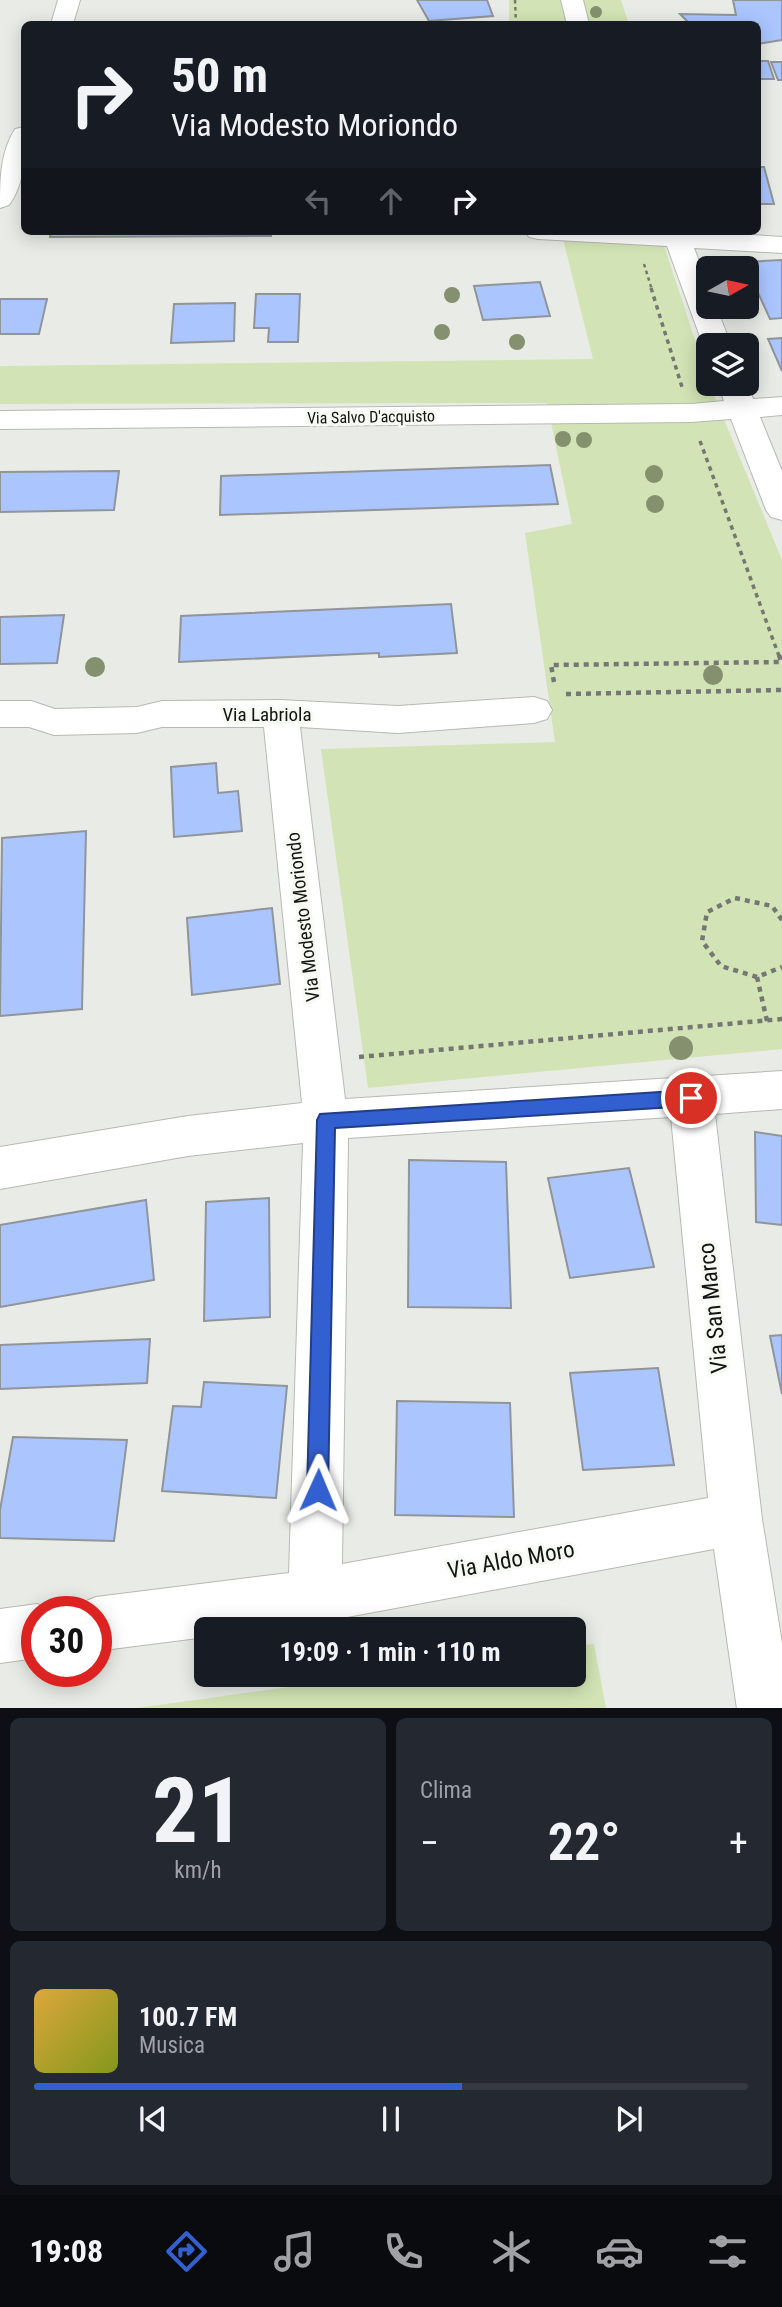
<!DOCTYPE html>
<html lang="it">
<meta charset="utf-8">
<style>
:root{--surface:#171b24;--page:#242831;--text:#f1f3f6;--muted:#9ea1a6;--line:#363941;--accent:#3360d0}
body{margin:0;font-family:"Roboto Condensed",sans-serif;background:var(--page);color:var(--text);height:100vh;display:flex;flex-direction:column;font-size:26px;white-space:nowrap}
*{box-sizing:border-box;margin:0}
p{font-size:23px;color:var(--muted)}
.icon{flex:none;width:38px;height:38px;fill:none;stroke:currentColor;stroke-width:2;stroke-linecap:round;stroke-linejoin:round}
.map{position:relative;height:1708px;overflow:hidden}
.panel{display:flex;flex-direction:column;gap:10px;padding:10px;background:#0d0f14;flex:1}
.panel>*{flex:none}
.guide{position:absolute;left:21px;top:21px;width:740px;height:214px;border-radius:10px;box-shadow:0 4px 18px #0003;background:#171b24;color:var(--text);overflow:hidden}
.needle{width:46px;rotate:81deg}
.buttons{position:absolute;left:696px;top:256px;display:grid;gap:14px}
.buttons a{display:grid;place-items:center;width:63px;height:63px;border-radius:10px;background:var(--surface);box-shadow:0 4px 18px #0003;font-size:35px}
.speed{position:absolute;left:21px;top:1596px;display:flex;gap:14px;font-size:35px;font-weight:700;text-align:center}
.speed>*{display:grid;place-content:center;width:91px;height:91px;border-radius:50%;background:var(--surface);box-shadow:0 4px 18px #0003;line-height:1}
.speed .limit{border:10px solid #d22;background:#fff;color:#111}
.pin{position:absolute;display:grid;place-items:center;width:60px;height:60px;color:#fff;margin:-30px;border:4px solid #fff;border-radius:50%;box-shadow:0 2px 7px #0007}
.me{position:absolute;width:77px;margin:-38px;rotate:1deg;stroke-linejoin:round;filter:drop-shadow(0 0 5px #0008)}
.turn{display:flex;align-items:center;gap:24px;height:147px;padding:0 35px;font-size:32px}
.turn .icon{width:91px;height:91px;stroke-width:2.5}
.turn b{display:block;font-size:49px;line-height:60px}
.lanes{display:flex;align-items:center;height:66px;padding:0 35px;background:#0003;justify-content:center;gap:35px;direction:ltr}
.lanes .off{opacity:.35}
.big{font-size:52px;font-weight:700;line-height:1.1}
.panel .tile{flex:1;display:flex;flex-direction:column;justify-content:center;gap:10px;min-width:0;padding:0 24px;border-radius:10px;background:var(--page)}
.panel .dial{align-items:center;gap:0}
.dial b{font-size:91px;line-height:1}
.song{display:flex;align-items:center;gap:21px}
.cover{width:84px;height:84px;border-radius:10px;background:linear-gradient(135deg,hsl(40 70% 55%),hsl(70 70% 35%))}
.played{height:7px;border-radius:4px;background:linear-gradient(90deg,var(--accent) 60%,var(--line) 60%)}
.keys{display:flex;justify-content:space-around;direction:ltr}
.heat{display:flex;justify-content:space-between;align-items:center;font-size:38px;direction:ltr}
.panel .tiles{flex:1;display:grid;gap:10px;grid-template-columns:1fr 1fr}
.tile:last-child{grid-column:span 2}
.trip{position:absolute;left:194px;top:1617px;width:392px;height:70px;border-radius:10px;background:var(--surface);box-shadow:0 4px 18px #0003;font-weight:700;line-height:70px;text-align:center}
.dock{display:flex;height:112px;justify-content:space-around;align-items:center;background:#090b0e;color:var(--muted)}
.dock .icon{width:49px;height:49px}
.dock .active{color:var(--accent)}
.dock b{font-size:32px;color:var(--text)}
.map>svg:first-child{display:block}
</style>
<div class="map">
<svg width="782" height="1709" viewBox="0 0 782 1709">
<rect width="100%" height="100%" fill="#e9ece6"/>
<g fill="#d2e4b5">
<path d="M509,0H621L629,24L509,22Z"/>
<path d="M561,231L664,245L709,383L782,560V1049L368,1088L321,749L555,742L525,533L572,524L547,403L0,404V366L593,359Z"/>
<path d="M594,1644L606,1708H137L374,1675H574V1646Z"/>
</g>
<g fill="#abc6ff" stroke="#919499" stroke-width="2">
<path d="M417,0H487L493,16L429,21Z"/>
<path d="M733,0H782V40L758,44V24H690L680,14L736,15Z"/>
<path d="M758,61H768L774,79H758Z"/>
<path d="M771,62H782V80H778Z"/>
<path d="M758,167H764L774,204H758Z"/>
<path d="M51,231H271V236L50,237Z"/>
<path d="M782,260V318L770,319L744,262Z"/>
<path d="M540,282L550,316L483,320L474,286Z"/>
<path d="M256,294H300L298,342H268L269,328H254Z"/>
<path d="M0,299H47L39,334H0Z"/>
<path d="M235,303L234,341L171,343L174,304Z"/>
<path d="M782,338V371L768,339Z"/>
<path d="M550,465L558,504L220,515L221,476Z"/>
<path d="M119,471L114,510L0,512V472Z"/>
<path d="M451,604L457,653L379,657V653L179,662L181,616Z"/>
<path d="M64,615L57,663L0,664V617Z"/>
<path d="M216,763L218,793L238,791L242,831L174,837L171,767Z"/>
<path d="M86,831L82,1009L0,1016L2,838Z"/>
<path d="M272,908L280,984L192,995L187,918Z"/>
<path d="M755,1132L782,1136V1225L756,1222Z"/>
<path d="M409,1160L506,1162L511,1308L408,1307Z"/>
<path d="M629,1168L654,1267L570,1278L548,1178Z"/>
<path d="M269,1198L270,1317L204,1321L206,1202Z"/>
<path d="M146,1200L154,1280L0,1307V1225Z"/>
<path d="M782,1335V1394L770,1336Z"/>
<path d="M150,1339L147,1383L0,1389V1345Z"/>
<path d="M658,1368L674,1465L583,1470L570,1373Z"/>
<path d="M204,1382L287,1386L276,1498L162,1491L173,1406L201,1407Z"/>
<path d="M397,1401L510,1403L514,1517L395,1515Z"/>
<path d="M13,1437L127,1440L114,1541L0,1538V1510Z"/>
</g>
<g fill="none" stroke-linecap="round" stroke-linejoin="round">
<g stroke="#b7b9b3" stroke-width="2">
<g id="street">
<path d="M561,0H583L589,24H567Z"/>
<path d="M525,231H687L782,237V253L694,248L709,287V306H716L731,345H709V351L703,345L667,246L538,239L529,237Z"/>
<path d="M718,383H747L753,399L782,397V415L760,417L782,471V520L771,517L766,510L731,419L691,422L0,429V411L691,404L724,401Z"/>
<path d="M534,697L547,701L552,710L547,719L534,723L398,733L300,727L345,1099L782,1071V1109L715,1114L762,1519L782,1643V1709H737L714,1549L315,1623L264,1629H206V1637L96,1651V1612H74L77,1605L96,1597L289,1573L303,1143L188,1156L0,1189V1147L188,1116L302,1103L264,727H162L137,733L54,735L29,727H0V701H31L55,709L137,707L162,701L280,700L398,706ZM671,1117L708,1498L342,1564L348,1138Z"/>
<path d="M37,1604L56,1612H37V1658L0,1663V1609Z"/>
</g>
</g>
<g stroke="#b7b9b3" stroke-width="2">
<g id="secondary">
<path d="M58,0H80L73,24H51Z"/>
<path d="M24,127C26,153 25,183 9,205L0,208C0,180 0,153 15,129Z"/>
</g>
</g>
<g stroke="#757773" stroke-width="2.5" stroke-dasharray="3.5 3.5" stroke-linecap="butt">
<path d="M515,0L516,24"/>
<path d="M91,24H182"/>
<path d="M644,264L652,290"/>
</g>
<g stroke="#757773" stroke-width="3.5" stroke-dasharray="4.5 4.5" stroke-linecap="butt">
<path d="M651,288L682,387"/>
<path d="M700,441L779,656"/>
</g>
<g stroke="#757773" stroke-width="4.5" stroke-dasharray="5 5" stroke-linecap="butt">
<path d="M779,655L782,664"/>
<path d="M554,682L551,665L781,662"/>
<path d="M566,694L782,690"/>
<path d="M782,920L772,906L735,898L707,912L702,941L721,966L757,977L782,967"/>
<path d="M757,977L767,1021"/>
<path d="M359,1057L782,1019"/>
</g>
<use href="#street" fill="#fff" fill-rule="evenodd"/>
<use href="#secondary" fill="#fff" fill-rule="evenodd"/>
</g>
<g fill="#85906e">
<circle cx="596" cy="12" r="6"/>
<circle cx="452" cy="295" r="8"/>
<circle cx="442" cy="332" r="8"/>
<circle cx="517" cy="342" r="8"/>
<circle cx="563" cy="439" r="8"/>
<circle cx="584" cy="440" r="8"/>
<circle cx="654" cy="474" r="9"/>
<circle cx="655" cy="504" r="9"/>
<circle cx="95" cy="667" r="10"/>
<circle cx="713" cy="675" r="10"/>
<circle cx="681" cy="1048" r="12"/>
</g>
<path fill="#3360d0" stroke="#213e87" stroke-width="2" d="M691,1090L697,1092L700,1098L697,1103L691,1106L335,1128L328,1490L325,1498L318,1501L310,1498L307,1490L317,1120L320,1114Z"/>
<g text-anchor="middle" dominant-baseline="central" stroke-width="6" stroke-linejoin="round" paint-order="stroke">
<g font-size="16" fill="#141513" stroke="#f7f9f3">
<text transform="translate(371 417) rotate(-1)">Via Salvo D'acquisto</text>
</g>
<g font-size="19" fill="#141513" stroke="#f7f9f3">
<text x="267" y="714">Via Labriola</text>
<text transform="translate(303 917) rotate(-97)">Via Modesto Moriondo</text>
</g>
<g font-size="23" fill="#141513" stroke="#f7f9f3">
<text transform="translate(713 1308) rotate(-96)">Via San Marco</text>
<text transform="translate(511 1560) rotate(-10)">Via Aldo Moro</text>
</g>
</g>
</svg>
<div class="buttons">
<a><svg class="needle" viewBox="-14 -14 28 28"><path d="M0-13l5 13h-10z" fill="#e53935"/><path d="M0 13l5-13h-10z" fill="#9ea1a6"/></svg></a>
<a><svg class="icon" aria-label="layers" viewBox="0 0 24 24"><path d="M12 4l9 5-9 5-9-5zM3 14l9 5 9-5"/></svg></a>
</div>
<div class="speed"><div class="limit">30</div></div>
<div class="pin" style="left:691px;top:1098px;background:#d93025"><svg class="icon" aria-label="arrive" viewBox="0 0 24 24"><path d="M6 21V4h12l-3 4 3 4H6"/></svg></div>
<svg class="me" style="left:318px;top:1490px" viewBox="-20 -20 40 40"><path d="M0-17L14 15 0 8-14 15z" fill="#3360d0" stroke="#fff" stroke-width="4"/></svg>
<div class="trip">19:09 · 1 min · 110 m</div>
<div class="guide">
<div class="turn"><svg class="icon" aria-label="right" viewBox="0 0 24 24"><path d="M7 20v-9h11M14 6l5 5-5 5"/></svg><div><b>50 m</b>Via Modesto Moriondo</div></div>
<div class="lanes"><svg class="icon off" aria-label="left" viewBox="0 0 24 24"><path d="M17 20v-9H6M10 6l-5 5 5 5"/></svg><svg class="icon off" aria-label="ahead" viewBox="0 0 24 24"><path d="M12 20V5M6 11l6-6 6 6"/></svg><svg class="icon" aria-label="right" viewBox="0 0 24 24"><path d="M7 20v-9h11M14 6l5 5-5 5"/></svg></div>
</div>
</div>
<section class="panel">
<div class="tiles">
<div class="tile dial"><b>21</b><p>km/h</p></div>
<div class="tile"><p>Clima</p>
<div class="heat"><a>−</a><b class="big">22°</b><a>+</a></div>
</div>
<div class="tile">
<div class="song"><i class="cover"></i><div><b>100.7 FM</b><p>Musica</p></div></div>
<div class="played"></div>
<div class="keys"><svg class="icon" aria-label="previous" viewBox="0 0 24 24"><path d="M18 5L8 12l10 7zM5 5v14"/></svg><svg class="icon" aria-label="pause" viewBox="0 0 24 24"><path d="M8 5v14M16 5v14"/></svg><svg class="icon" aria-label="next" viewBox="0 0 24 24"><path d="M6 5l10 7-10 7zM19 5v14"/></svg></div>
</div>
</div>
</section>
<nav class="dock">
<b>19:08</b>
<svg class="icon active" aria-label="directions" viewBox="0 0 24 24"><path d="M12 3l9 9-9 9-9-9zM9 14v-3h6M13 9l2 2-2 2"/></svg>
<svg class="icon" aria-label="music" viewBox="0 0 24 24"><path d="M9 18V5l10-2v13"/><circle cx="6" cy="18" r="3"/><circle cx="16" cy="16" r="3"/></svg>
<svg class="icon" aria-label="phone" viewBox="0 0 24 24"><path d="M5 4h4l2 5-3 2q2 4 5 5l2-3 5 2v4C11 20 4 13 5 4z"/></svg>
<svg class="icon" aria-label="climate" viewBox="0 0 24 24"><path d="M12 3v18M4 7l16 10M4 17L20 7"/></svg>
<svg class="icon" aria-label="car" viewBox="0 0 24 24"><path d="M5 17H2v-5l4-1 3-4h7l3 4 3 1v5h-3M9 17h6M6 11h13"/><circle cx="7" cy="17" r="2"/><circle cx="17" cy="17" r="2"/></svg>
<svg class="icon" aria-label="filters" viewBox="0 0 24 24"><path d="M4 7h16M4 17h16"/><circle cx="9" cy="7" r="2"/><circle cx="15" cy="17" r="2"/></svg>
</nav>
